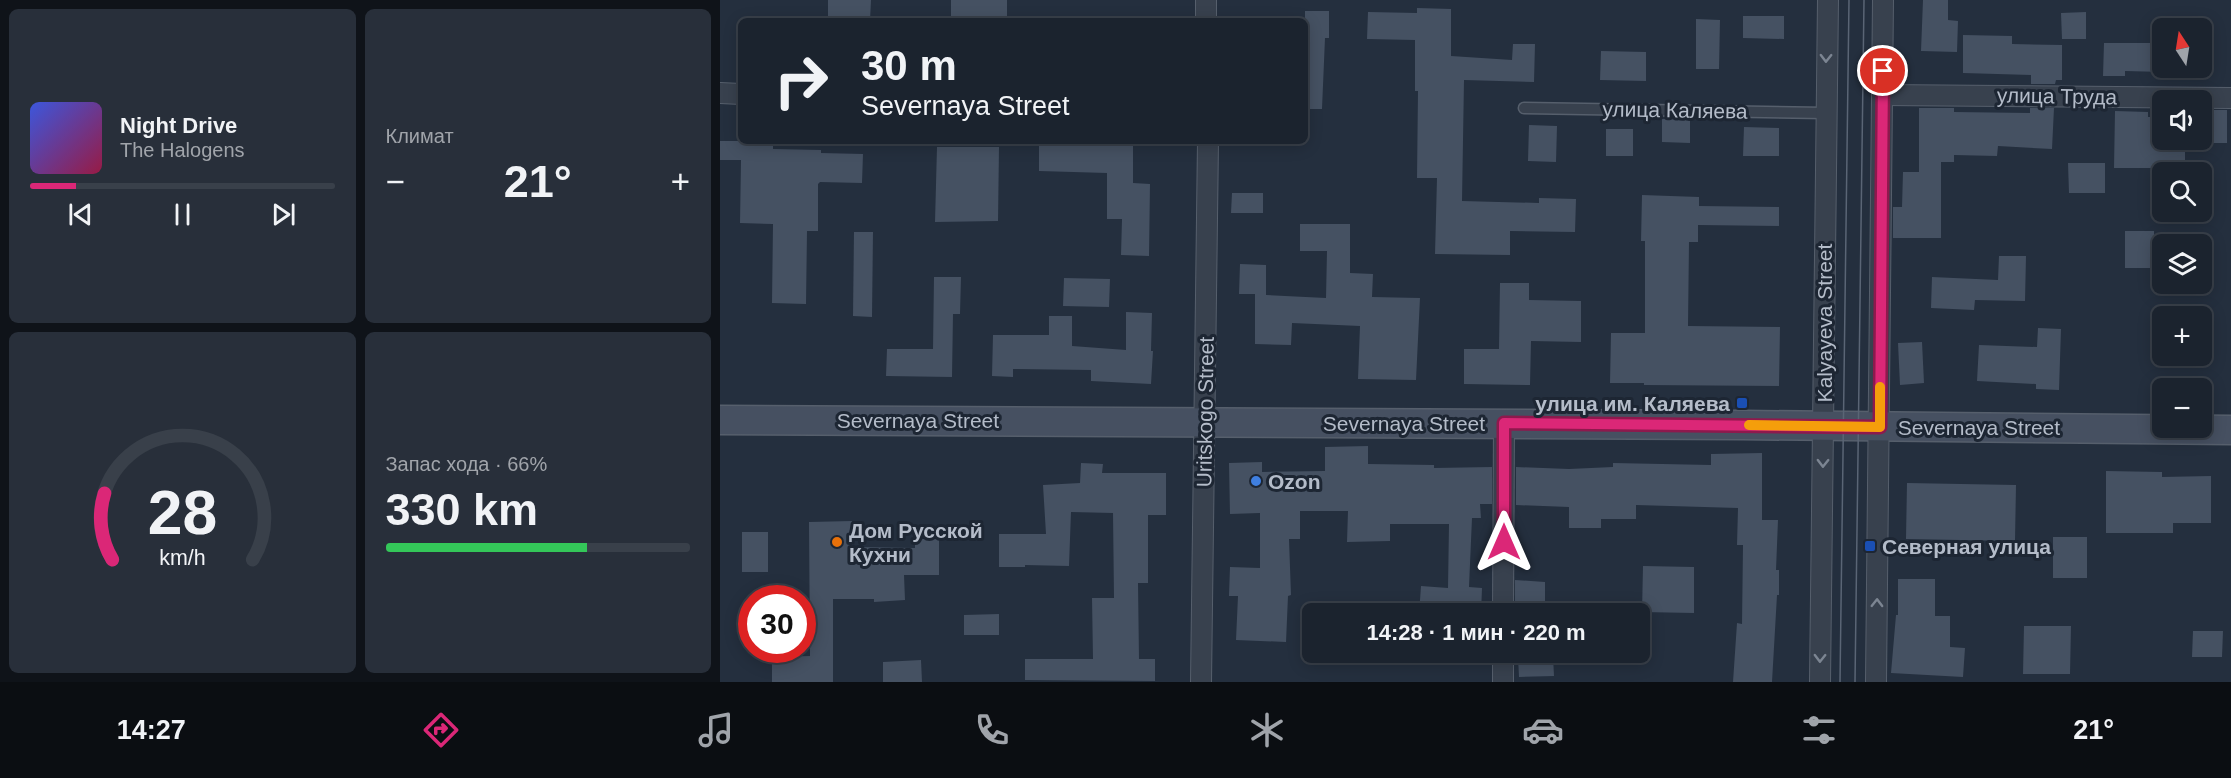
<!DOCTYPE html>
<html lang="ru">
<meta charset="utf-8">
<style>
:root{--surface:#1b232e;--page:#282f3a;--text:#f1f3f6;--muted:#a0a4aa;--line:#39404a;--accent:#db2777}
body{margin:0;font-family:Helvetica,sans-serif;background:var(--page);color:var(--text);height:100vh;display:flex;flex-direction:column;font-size:22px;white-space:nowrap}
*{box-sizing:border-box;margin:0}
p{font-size:20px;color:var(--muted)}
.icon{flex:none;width:33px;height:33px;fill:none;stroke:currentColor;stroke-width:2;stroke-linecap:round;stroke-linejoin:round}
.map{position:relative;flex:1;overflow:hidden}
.details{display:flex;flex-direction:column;gap:9px;padding:9px;background:#0f1319;width:720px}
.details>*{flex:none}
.top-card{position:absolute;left:18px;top:18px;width:570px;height:126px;border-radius:9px;box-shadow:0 3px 15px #0003,0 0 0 2px var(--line);background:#1b232e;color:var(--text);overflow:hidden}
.needle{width:39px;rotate:348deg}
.buttons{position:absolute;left:1432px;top:18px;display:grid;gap:12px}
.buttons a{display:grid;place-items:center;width:60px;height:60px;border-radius:9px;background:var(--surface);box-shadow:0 3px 15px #0003,0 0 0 2px var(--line);font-size:30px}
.speed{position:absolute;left:18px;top:585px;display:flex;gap:12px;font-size:30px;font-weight:700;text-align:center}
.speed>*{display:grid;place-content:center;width:78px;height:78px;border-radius:50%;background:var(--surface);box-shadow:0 3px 15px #0003,0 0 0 2px var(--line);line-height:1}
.speed .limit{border:9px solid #d22;background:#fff;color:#111}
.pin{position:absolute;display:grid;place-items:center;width:51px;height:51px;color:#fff;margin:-26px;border:3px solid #fff;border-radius:50%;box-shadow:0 2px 6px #0007}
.me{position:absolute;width:66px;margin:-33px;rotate:0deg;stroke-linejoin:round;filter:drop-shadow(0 0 4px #0008)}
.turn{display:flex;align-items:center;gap:21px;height:126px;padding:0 24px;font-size:27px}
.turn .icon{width:78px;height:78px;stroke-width:2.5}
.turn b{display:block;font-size:42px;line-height:51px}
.big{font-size:45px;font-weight:800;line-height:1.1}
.details .widget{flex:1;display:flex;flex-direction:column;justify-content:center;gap:9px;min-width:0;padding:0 21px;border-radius:9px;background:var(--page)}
.details .dial{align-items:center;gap:0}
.dial svg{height:156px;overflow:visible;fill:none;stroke:var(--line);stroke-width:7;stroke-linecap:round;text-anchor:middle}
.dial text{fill:var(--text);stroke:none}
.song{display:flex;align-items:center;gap:18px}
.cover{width:72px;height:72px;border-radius:9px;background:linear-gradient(135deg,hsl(230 70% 55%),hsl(340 70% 35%))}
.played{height:6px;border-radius:3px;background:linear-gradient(90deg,var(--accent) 15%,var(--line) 15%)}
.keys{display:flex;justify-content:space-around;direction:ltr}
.heat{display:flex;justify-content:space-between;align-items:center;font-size:33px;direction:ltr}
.charge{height:9px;border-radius:4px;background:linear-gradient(90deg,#34c759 66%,var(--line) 0)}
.details .tiles{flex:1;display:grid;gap:9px;grid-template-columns:repeat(2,1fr)}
.trip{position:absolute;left:582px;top:603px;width:348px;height:60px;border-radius:9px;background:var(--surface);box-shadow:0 3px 15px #0003,0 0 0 2px var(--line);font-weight:800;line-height:60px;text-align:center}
.tab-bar{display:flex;height:96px;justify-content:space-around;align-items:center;background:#0b0e12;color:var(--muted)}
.tab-bar .icon{width:42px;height:42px}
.tab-bar .selected{color:var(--accent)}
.tab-bar b{font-size:27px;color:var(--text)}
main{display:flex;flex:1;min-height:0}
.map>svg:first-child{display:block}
</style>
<main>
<section class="details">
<div class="tiles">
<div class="widget">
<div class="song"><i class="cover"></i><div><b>Night Drive</b><p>The Halogens</p></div></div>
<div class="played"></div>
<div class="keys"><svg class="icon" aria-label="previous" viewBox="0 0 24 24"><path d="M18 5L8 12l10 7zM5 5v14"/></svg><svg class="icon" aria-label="pause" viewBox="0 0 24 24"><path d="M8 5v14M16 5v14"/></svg><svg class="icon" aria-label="next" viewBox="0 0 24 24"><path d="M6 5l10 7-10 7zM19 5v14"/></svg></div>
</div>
<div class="widget"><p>Климат</p>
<div class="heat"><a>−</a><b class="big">21°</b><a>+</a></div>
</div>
<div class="widget dial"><svg viewBox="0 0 100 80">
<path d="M14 69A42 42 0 1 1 86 69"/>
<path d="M14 69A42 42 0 0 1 10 35" stroke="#db2777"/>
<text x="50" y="56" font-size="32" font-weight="700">28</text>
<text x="50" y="72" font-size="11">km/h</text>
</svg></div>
<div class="widget"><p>Запас хода · 66%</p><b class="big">330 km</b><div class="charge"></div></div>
</div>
</section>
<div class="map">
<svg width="1511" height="682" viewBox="0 0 1511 682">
<rect width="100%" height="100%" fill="#242f3e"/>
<g fill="#455162">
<path d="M108,0H151L150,21H108Z"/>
<rect x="231" y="0" width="56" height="21"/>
<path d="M1203,0H1228V20L1238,21L1237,52L1201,51Z"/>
<path d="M697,8L731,9V56L792,60L793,44H815L814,82L744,80L742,201L819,203V198L856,199L855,232L790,231V255L715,254L717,178H697L698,91H695V40L647,39L648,12L697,13Z"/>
<path d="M585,11H609V38H605L602,109H585Z"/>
<path d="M1366,12V39H1342L1341,13Z"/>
<path d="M1023,16H1064V39L1023,38Z"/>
<path d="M976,19L1000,20L999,69H976Z"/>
<path d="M1243,35L1292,36V44L1342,45V80H1336L1335,84H1311V75L1243,73Z"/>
<path d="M1384,43H1443V72L1405,71V76H1383Z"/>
<path d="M881,51L926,52V81L880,80Z"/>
<path d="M1199,108H1234V112L1310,113V108H1334L1332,149L1278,146L1277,156L1234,155V162H1221V238H1173V207H1182L1183,172H1199Z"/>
<rect x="1482" y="110" width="25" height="33"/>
<path d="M1395,111L1428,112V117H1443V140H1465V172H1441V168H1394Z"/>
<path d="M942,119L970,120V143L942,142Z"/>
<path d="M809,125L837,126L836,162L808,161Z"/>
<path d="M1024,127L1059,128V156H1023Z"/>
<rect x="886" y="129" width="27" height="27"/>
<path d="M0,141H53V149L101,150V153L143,154L142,183L100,182L98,184V231H87L86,304L52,303L53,224L20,223L21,160H0Z"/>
<path d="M319,141L413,144V183L430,184L429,256L401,255L402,219H387V173L319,171Z"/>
<path d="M217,147H279L278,221L215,222Z"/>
<path d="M1348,163H1385V193H1349Z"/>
<path d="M512,193H543V213H511Z"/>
<path d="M922,195L979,197V206L1059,207V226L978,225V242H969L968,326L1060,327L1059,386L924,385V383H890L891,333H925V241H921Z"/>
<path d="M580,224H630V273L653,274L652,297L700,298L696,380L638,379L640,326L572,323L571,345L535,344V294H519L520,264L546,265V295L606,298L607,251H580Z"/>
<rect x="1405" y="231" width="29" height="37"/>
<path d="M134,232H153L152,317L133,316Z"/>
<path d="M1279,256H1306L1305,301L1255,300L1254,310L1211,308L1212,277L1278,280Z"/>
<path d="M214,277H241L240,314H233L232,377L166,376L167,349H213Z"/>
<path d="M344,278L390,279L389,307L343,306Z"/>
<path d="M780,283H809V300L861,301V342L811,341L810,385L744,384V349H779Z"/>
<path d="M406,312L432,313L431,351H433L431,384L371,381V370L293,369V377L272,376L273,335H329V316H352V346L406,350Z"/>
<path d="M1318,328L1341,329L1339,390L1316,389V384L1257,381L1259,345L1317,347Z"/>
<path d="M1202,342L1204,383L1180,385L1178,343Z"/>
<path d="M648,446V464L714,465V468L772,467V504H760L761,518H752L749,587L762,588L761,614H699L701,586L728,588L729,524H670V541L627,542L628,511H580V539H569L571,595L568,596L566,642L516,640L518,596H509L510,567L540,568V513L510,514L509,463L542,462V472L605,471V447Z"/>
<path d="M1042,453V520H1058L1056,570H1059V595H1057L1052,682H1013L1017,623L1022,624L1023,545H1017L1018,508L916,505V519H881V528H849V507L796,505V467L849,469L893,467V463L991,465V454Z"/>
<path d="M361,463L383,464L382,473H446V515H428V583H418L419,659H435V681L305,680V659H373L372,598H394L393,513L351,512L349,566L305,565V567H279V534H326L323,485L360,483Z"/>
<path d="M1386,471L1442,472V477L1491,476V523H1453V533H1386Z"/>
<path d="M1187,483L1296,485L1295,541L1186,539Z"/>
<path d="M132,521L133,547L195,548V539H219V575H184L185,600L154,602V599H113V682H52V657L90,656L89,522Z"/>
<rect x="22" y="532" width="26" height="40"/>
<rect x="1333" y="537" width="34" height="41"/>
<path d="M923,566L974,567V613L922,612Z"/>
<path d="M1178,579H1215V616H1230V647L1245,648L1243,677L1171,673L1176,615H1178Z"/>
<path d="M795,580L825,582V607L795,606Z"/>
<path d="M279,614V635H244V615Z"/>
<path d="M1304,626H1351L1350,674H1303Z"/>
<path d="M1473,631H1503L1502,657H1472Z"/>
<path d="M833,656L834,676L799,677L798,657Z"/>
<path d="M201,660L202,682H163V662Z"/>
</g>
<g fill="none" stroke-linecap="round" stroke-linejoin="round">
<g stroke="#565f6c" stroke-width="13">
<path id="service" d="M804,108L1105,113"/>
</g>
<g stroke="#565f6c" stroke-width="22">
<g id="minor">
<path d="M486,0V21"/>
<path d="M0,93L21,94"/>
<path d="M1162,95L1511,98"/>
<path d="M783,614L784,424"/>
<path d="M481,682L488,141"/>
<path d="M783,682V652"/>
<path d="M1100,682L1108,0"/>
<path d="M1156,682L1163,0"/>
</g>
</g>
<g stroke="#565f6c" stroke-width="31">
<path id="secondary" d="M0,420L1023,425L1511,430"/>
</g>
<use href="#service" stroke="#38414e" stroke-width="10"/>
<use href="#minor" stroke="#38414e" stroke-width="20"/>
<use href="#secondary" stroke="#465061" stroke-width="28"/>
<g stroke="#5a6575" stroke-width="1.5">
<path d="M1120,682L1129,0"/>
<path d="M1135,682L1144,0"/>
</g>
</g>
<defs><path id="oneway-chevron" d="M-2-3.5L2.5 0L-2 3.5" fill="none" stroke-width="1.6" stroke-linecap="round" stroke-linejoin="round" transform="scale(1.5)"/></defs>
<g stroke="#7c8592">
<use href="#oneway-chevron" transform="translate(1106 58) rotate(91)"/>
<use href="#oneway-chevron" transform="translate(1103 463) rotate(91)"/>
<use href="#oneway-chevron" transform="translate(1157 603) rotate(-89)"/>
<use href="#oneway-chevron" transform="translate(1100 658) rotate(91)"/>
</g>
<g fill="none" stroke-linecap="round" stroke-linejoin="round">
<g stroke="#8e194d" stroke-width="15">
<path id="route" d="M784,542V423L1160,427L1163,71"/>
</g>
<use href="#route" stroke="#db2777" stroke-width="10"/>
<path stroke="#f59e0b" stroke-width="10" d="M1029,425L1160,427V387"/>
</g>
<g fill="#1a4fb4" stroke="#1d2633" stroke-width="2">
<rect x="1016" y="397" width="12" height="12" rx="3"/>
<rect x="1144" y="540" width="12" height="12" rx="3"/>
</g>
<circle fill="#3f7fe0" stroke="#1d2633" stroke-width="2" cx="536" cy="481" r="6"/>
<circle fill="#e8710a" stroke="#1d2633" stroke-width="2" cx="117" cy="542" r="6"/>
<g text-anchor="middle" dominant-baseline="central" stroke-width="6" stroke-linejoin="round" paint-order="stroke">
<g font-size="21" fill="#b4bcc9" stroke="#1d2633">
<text transform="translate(1337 96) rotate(1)">улица Труда</text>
<text transform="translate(955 110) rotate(1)">улица Каляева</text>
<text transform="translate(1104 323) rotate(-90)">Kalyayeva Street</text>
<text transform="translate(485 412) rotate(-89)">Uritskogo Street</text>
<text x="198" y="420">Severnaya Street</text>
<text x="684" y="423">Severnaya Street</text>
<text x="1259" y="427">Severnaya Street</text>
</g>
<g font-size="21" font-weight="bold" fill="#b4bcc9" stroke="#1d2633" text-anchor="start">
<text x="1010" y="403" text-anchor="end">улица им. Каляева</text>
<text x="548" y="481">Ozon</text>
<text x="129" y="530">Дом Русской<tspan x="129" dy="24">Кухни</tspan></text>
<text x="1162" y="546">Северная улица</text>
</g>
</g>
</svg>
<div class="buttons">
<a><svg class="needle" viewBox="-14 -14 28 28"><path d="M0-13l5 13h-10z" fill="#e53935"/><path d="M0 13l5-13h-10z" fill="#a0a4aa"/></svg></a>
<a><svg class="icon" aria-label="sound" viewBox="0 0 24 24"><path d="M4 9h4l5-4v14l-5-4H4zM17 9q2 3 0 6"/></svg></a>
<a><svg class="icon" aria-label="search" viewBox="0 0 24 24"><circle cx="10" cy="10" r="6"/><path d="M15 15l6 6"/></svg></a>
<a><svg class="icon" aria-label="layers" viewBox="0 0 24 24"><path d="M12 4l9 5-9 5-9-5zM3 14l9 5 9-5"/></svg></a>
<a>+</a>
<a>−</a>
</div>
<div class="speed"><div class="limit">30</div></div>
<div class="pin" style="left:1163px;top:71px;background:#d93025"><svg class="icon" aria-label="arrive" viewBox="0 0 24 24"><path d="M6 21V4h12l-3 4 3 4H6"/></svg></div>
<svg class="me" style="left:784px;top:542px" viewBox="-20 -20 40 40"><path d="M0-17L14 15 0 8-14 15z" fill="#db2777" stroke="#fff" stroke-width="4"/></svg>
<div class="trip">14:28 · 1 мин · 220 m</div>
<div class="top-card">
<div class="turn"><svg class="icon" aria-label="right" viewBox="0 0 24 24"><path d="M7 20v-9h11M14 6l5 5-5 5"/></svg><div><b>30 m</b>Severnaya Street</div></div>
</div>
</div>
</main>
<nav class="tab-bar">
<b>14:27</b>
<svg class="icon selected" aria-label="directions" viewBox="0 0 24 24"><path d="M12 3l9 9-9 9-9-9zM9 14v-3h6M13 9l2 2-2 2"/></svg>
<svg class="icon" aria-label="music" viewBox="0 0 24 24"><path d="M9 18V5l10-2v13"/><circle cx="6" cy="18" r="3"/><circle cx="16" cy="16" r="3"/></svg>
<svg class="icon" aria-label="phone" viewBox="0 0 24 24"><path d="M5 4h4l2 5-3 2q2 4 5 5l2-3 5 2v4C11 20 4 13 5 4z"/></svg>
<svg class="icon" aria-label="climate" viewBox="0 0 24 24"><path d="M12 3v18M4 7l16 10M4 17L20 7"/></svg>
<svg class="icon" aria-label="car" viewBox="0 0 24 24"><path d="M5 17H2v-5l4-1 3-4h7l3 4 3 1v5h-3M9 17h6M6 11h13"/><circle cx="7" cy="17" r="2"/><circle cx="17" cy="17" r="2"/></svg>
<svg class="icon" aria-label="filters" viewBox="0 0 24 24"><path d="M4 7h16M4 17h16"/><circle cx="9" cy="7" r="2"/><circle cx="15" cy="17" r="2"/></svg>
<b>21°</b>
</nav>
